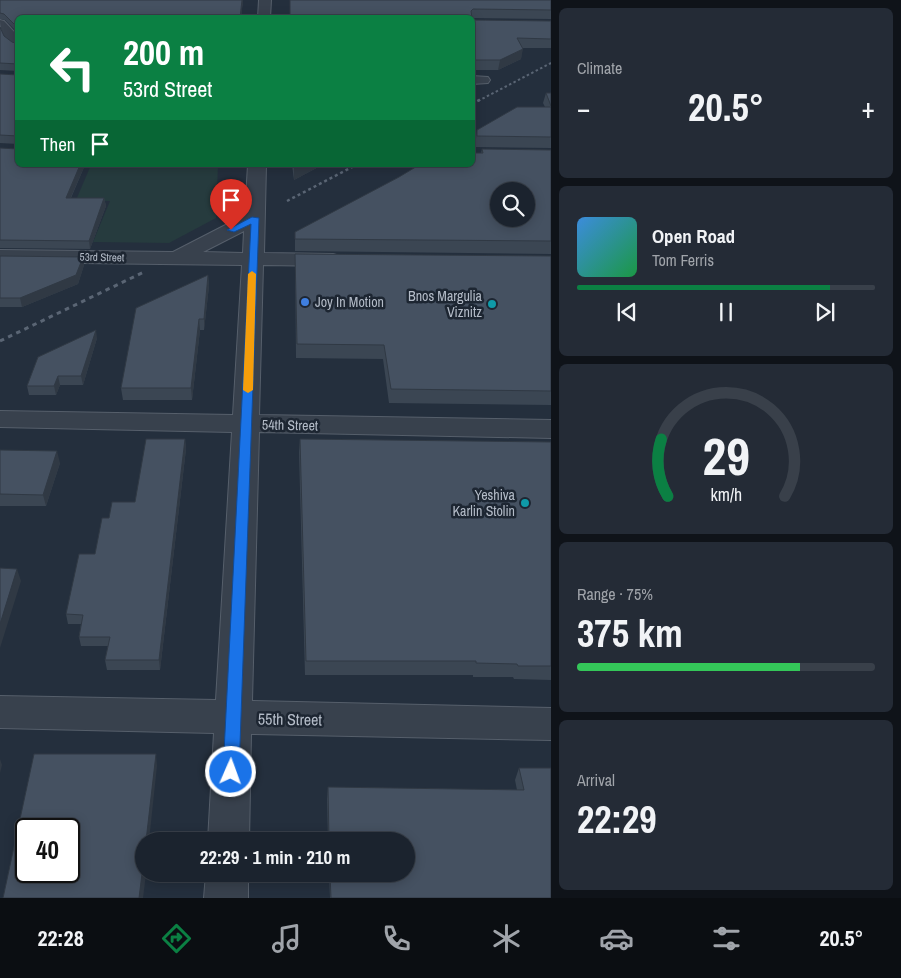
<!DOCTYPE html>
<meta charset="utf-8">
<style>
:root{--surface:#1b232e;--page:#242b36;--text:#f1f3f6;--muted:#a0a4aa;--line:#39404a;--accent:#0b8043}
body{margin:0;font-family:"Archivo Narrow",sans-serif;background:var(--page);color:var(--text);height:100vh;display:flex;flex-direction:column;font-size:19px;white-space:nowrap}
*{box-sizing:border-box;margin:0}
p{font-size:16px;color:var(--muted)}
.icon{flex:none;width:28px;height:28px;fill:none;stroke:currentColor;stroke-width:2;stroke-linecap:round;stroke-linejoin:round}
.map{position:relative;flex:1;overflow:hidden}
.sheet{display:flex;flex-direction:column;gap:8px;padding:8px;background:#0f1319;width:350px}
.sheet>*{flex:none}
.top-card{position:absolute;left:15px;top:15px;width:460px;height:152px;border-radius:8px;box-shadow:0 2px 12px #0003,0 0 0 1px var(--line);background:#0b8043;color:#fff;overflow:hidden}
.fabs{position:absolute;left:490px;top:182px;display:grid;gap:10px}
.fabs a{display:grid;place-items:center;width:45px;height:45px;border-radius:50%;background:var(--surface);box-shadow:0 2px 12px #0003,0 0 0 1px var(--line);font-size:25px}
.speed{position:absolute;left:15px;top:818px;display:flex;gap:10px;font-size:25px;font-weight:700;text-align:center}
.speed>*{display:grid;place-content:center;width:65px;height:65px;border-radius:50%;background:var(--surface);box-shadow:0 2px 12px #0003,0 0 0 1px var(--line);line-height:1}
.speed .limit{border:2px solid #111;border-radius:8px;background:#fff;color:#111}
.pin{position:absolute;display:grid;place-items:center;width:42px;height:42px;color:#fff;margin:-51px -21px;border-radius:50% 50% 50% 0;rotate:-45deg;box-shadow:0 0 5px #0007}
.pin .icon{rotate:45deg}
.me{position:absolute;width:55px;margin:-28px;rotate:2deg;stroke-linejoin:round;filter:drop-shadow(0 0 4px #0008)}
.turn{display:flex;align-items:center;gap:18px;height:105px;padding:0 25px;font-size:22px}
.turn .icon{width:65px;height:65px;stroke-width:2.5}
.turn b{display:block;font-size:35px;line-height:42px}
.then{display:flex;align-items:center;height:48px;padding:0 25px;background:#0003;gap:10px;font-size:19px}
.big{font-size:38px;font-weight:700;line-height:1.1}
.sheet .widget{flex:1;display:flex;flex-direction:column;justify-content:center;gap:8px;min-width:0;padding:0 18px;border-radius:8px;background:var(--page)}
.sheet .dial{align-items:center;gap:0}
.dial svg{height:130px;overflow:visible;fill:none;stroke:var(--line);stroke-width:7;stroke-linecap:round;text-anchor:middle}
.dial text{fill:var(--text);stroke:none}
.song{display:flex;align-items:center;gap:15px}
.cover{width:60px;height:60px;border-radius:8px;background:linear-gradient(135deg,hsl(210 70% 55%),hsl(140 70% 35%))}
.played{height:5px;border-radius:2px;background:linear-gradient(90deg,var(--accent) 85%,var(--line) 85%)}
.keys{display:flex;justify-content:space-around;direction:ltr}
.heat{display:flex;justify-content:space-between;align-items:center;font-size:28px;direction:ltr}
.charge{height:8px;border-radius:4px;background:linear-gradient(90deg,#34c759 75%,var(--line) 0)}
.trip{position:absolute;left:135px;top:832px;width:280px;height:50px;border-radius:25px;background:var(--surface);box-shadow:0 2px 12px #0003,0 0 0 1px var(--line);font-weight:700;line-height:50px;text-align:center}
.tab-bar{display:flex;height:80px;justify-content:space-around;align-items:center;background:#0b0e12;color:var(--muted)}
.tab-bar .icon{width:35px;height:35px}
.tab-bar .active{color:var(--accent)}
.tab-bar b{font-size:22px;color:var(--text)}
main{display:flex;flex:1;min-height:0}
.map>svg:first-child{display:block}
</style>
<main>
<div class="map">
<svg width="551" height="898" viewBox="0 0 551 898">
<rect width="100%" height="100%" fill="#242f3d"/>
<path fill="#263b3e" d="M91,165H218L216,218L169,243L93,242L110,201L76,200Z"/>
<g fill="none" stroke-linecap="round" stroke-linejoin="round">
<g stroke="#565f6b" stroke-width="2">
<g id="minor">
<path d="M259,0H271L270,18H258Z"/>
<path d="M0,20L4,21L18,36V49C5,45 0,31 0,20Z"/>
<path d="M472,76L488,77L490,80L488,83L472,84Z"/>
<path d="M248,165H266L264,253L333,254L340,256L343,260L340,264L333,266L263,265L259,415L551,420V438L259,432L252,701L551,708V740L251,734L249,841H208L214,733L0,728V696L216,700L232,432L0,427V411L233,415L242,265L0,262V250L173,252L245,215ZM244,231L243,253L203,252Z"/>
<path d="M206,874H248V898H204Z"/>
</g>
</g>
<use href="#minor" fill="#38414d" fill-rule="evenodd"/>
<path stroke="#5a6574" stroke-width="2" stroke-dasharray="2.5 2.5" stroke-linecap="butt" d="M478,101L551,63"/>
<g stroke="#5a6574" stroke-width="2.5" stroke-dasharray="3 3" stroke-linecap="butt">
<path d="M472,104L481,99"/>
<path d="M287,201L356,165"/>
</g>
<path stroke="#5a6574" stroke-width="3" stroke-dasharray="4.5 4.5" stroke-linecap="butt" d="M0,341L146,271"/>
</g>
<g fill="#3b4653">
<path d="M0,0H243L241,18H18V33L5,20L0,19Z"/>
<path d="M551,0V19L472,18H290Z"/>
<path d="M472,20L551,21V48H522L521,59L498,70H472Z"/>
<path d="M0,27L4,36L12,42L18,44V71L0,70Z"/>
<path d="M0,74L18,75V144L0,143Z"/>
<path d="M546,93H551V148L475,147L477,130L545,107L543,103Z"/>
<path d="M0,148L18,165H85L71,198H104L106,206L90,249L0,248Z"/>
<path d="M482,149L551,150V254L295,251V232L481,153Z"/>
<path d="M292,165H322L294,180Z"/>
<path d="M295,254L551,256V405L389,403L383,359L296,358Z"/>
<path d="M0,256L83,257L84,265L78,284L22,307H0Z"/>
<path d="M208,275L209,286L204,330H200L192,400H123L121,388Z"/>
<path d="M97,338L83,385H60L56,395H29L27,386Z"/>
<path d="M185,439L186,449L160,670H107L105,660L108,646H81L79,637L81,624H68L66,614L95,554L109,518L135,502Z"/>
<path d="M300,439L551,442V680L514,679L513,677H473V675H305L299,452Z"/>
<path d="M0,450L60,463L46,506H0Z"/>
<path d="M519,768L551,898H330L329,874H406V841H328L327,799L328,787L517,790L515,780Z"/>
</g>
<g fill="#303944">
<path d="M242,0H243L241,18H240Z"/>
<path d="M523,49L521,59L498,70L500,60Z"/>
<path d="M80,165H85L67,206L66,198Z"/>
<path d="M300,165H322L294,180V168Z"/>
<path d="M104,198L106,206L90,249L89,241Z"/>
<path d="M83,257L84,265L78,284L22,307L20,298Z"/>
<path d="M208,275L209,286L204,330V319Z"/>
<path d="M199,319L200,330L192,400L191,388Z"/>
<path d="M96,330L97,338L83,385L81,376Z"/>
<path d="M58,376L60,385L56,395L54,386Z"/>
<path d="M185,439L186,449L160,670L159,660Z"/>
<path d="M57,451L60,463L46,506L43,495Z"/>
<path d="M17,569L21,581L0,648V624Z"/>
<path d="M156,754L157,766L149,841H146Z"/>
<path d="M0,759L2,765L0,773Z"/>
<path d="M144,858V874H146L143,898H139Z"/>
</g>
<g fill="#455161" stroke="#303944" fill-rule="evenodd">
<path d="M0,0H242L240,18H18V28L4,14L0,13Z"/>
<path d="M290,0H551V10L473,9L471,11L472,18H290Z"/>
<path d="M472,20L551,21V39L517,38L523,49L500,60H472Z"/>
<path d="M0,27L4,36L12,42L18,44V64L0,63Z"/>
<path d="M0,74L18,75V136L0,135Z"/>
<path d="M546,93H551V106Z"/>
<path d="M517,107H551V137L477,136V130Z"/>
<path d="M0,148L18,149V165H80L66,198H104L89,241L0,240Z"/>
<path d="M482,149L551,150V241L295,239V232L399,177L419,165H472V153H483ZM499,191H526V219H499Z"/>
<path d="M294,165H300L294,168Z"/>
<path d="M295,254L551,256V391L391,389L384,345L297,344Z"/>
<path d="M0,256L83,257L76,275L20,298H0Z"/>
<path d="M208,275L204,319H199L191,388H121L136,308Z"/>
<path d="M96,330L81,376H58L54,386H27L38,357Z"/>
<path d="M146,439H185L159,660H105L110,637H79L83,615L66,614L79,554H95L102,518H109L112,502H135Z"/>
<path d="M300,439L551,442V666H518L517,664L476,663V661H306Z"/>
<path d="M0,450L57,451L43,495L0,494Z"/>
<path d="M0,568L17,569L0,624Z"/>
<path d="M34,754H156L146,841H144V858L139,898H3ZM26,829H69V871H26Z"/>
<path d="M519,768H551V898H331L330,874H406V841H329L328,787L524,790Z"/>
</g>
<path fill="#1a73e8" stroke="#114b97" d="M252,217L259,218L239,772L237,777L231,779L225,777L223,772L251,224L234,232L227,230Z"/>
<path fill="#f59e0b" d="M252,271L256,274L253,390L248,393L243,390L248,274Z"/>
<circle fill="#3f7fe0" stroke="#1d2632" stroke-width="2" cx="305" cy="302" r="5"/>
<g fill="#0f9aa8" stroke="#1d2632" stroke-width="2">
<circle cx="492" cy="304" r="5"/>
<circle cx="525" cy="503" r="5"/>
</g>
<g text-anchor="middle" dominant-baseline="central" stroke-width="5" stroke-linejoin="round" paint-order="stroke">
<g font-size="11" fill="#b4bcc8" stroke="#1d2632">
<text transform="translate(102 257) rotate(1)">53rd Street</text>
</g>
<g font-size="14" fill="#b4bcc8" stroke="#1d2632" text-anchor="end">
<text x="482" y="296">Bnos Margulia<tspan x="482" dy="16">Viznitz</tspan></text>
<text x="315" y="302" text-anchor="start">Joy In Motion</text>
<text x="515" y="495">Yeshiva<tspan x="515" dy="16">Karlin Stolin</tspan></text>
</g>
<g font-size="14" fill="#b4bcc8" stroke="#1d2632">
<text transform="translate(290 425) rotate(1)">54th Street</text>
</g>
<g font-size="16" fill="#b4bcc8" stroke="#1d2632">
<text transform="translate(290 719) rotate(1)">55th Street</text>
</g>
</g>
</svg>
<div class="fabs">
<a><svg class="icon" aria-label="search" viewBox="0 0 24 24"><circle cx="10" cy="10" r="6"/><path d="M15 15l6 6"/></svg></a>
</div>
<div class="speed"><div class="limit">40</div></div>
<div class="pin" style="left:231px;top:230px;background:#d93025"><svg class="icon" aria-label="arrive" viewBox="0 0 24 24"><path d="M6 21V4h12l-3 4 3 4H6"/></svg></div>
<svg class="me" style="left:231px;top:772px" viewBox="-20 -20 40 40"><circle r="17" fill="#1a73e8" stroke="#fff" stroke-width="3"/><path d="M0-11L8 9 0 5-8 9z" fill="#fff"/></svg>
<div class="trip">22:29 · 1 min · 210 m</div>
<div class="top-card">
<div class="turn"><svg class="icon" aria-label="left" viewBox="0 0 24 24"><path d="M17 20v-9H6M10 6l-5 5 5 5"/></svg><div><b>200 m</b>53rd Street</div></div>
<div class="then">Then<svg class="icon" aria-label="arrive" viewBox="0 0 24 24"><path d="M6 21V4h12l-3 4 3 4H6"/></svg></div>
</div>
</div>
<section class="sheet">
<div class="widget"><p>Climate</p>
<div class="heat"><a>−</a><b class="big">20.5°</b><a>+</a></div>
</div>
<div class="widget">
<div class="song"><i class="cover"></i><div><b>Open Road</b><p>Tom Ferris</p></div></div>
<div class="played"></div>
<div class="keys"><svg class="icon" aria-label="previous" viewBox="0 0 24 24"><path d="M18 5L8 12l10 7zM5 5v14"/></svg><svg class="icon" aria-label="pause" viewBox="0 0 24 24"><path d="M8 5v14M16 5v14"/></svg><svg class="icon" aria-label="next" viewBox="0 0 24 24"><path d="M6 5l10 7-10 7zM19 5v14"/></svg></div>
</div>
<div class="widget dial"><svg viewBox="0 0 100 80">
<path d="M14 69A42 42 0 1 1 86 69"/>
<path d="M14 69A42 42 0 0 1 10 34" stroke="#0b8043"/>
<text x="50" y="56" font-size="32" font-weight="700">29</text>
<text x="50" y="72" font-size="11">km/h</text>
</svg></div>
<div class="widget"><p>Range · 75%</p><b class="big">375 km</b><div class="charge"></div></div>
<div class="widget"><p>Arrival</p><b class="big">22:29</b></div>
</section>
</main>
<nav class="tab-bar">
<b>22:28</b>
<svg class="icon active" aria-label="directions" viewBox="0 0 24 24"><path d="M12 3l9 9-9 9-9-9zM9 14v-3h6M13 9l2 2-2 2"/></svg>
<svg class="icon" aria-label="music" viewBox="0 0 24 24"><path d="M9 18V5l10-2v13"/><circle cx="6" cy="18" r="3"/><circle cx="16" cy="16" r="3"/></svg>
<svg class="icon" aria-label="phone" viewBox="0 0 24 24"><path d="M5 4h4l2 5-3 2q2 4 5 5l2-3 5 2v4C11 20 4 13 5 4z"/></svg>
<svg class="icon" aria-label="climate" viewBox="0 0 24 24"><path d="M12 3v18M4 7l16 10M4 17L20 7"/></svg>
<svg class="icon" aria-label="car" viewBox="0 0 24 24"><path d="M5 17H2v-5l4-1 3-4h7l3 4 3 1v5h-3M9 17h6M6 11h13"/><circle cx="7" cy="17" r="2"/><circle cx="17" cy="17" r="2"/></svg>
<svg class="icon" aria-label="filters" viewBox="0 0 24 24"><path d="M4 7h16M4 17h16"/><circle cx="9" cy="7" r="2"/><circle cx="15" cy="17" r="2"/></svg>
<b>20.5°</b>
</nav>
